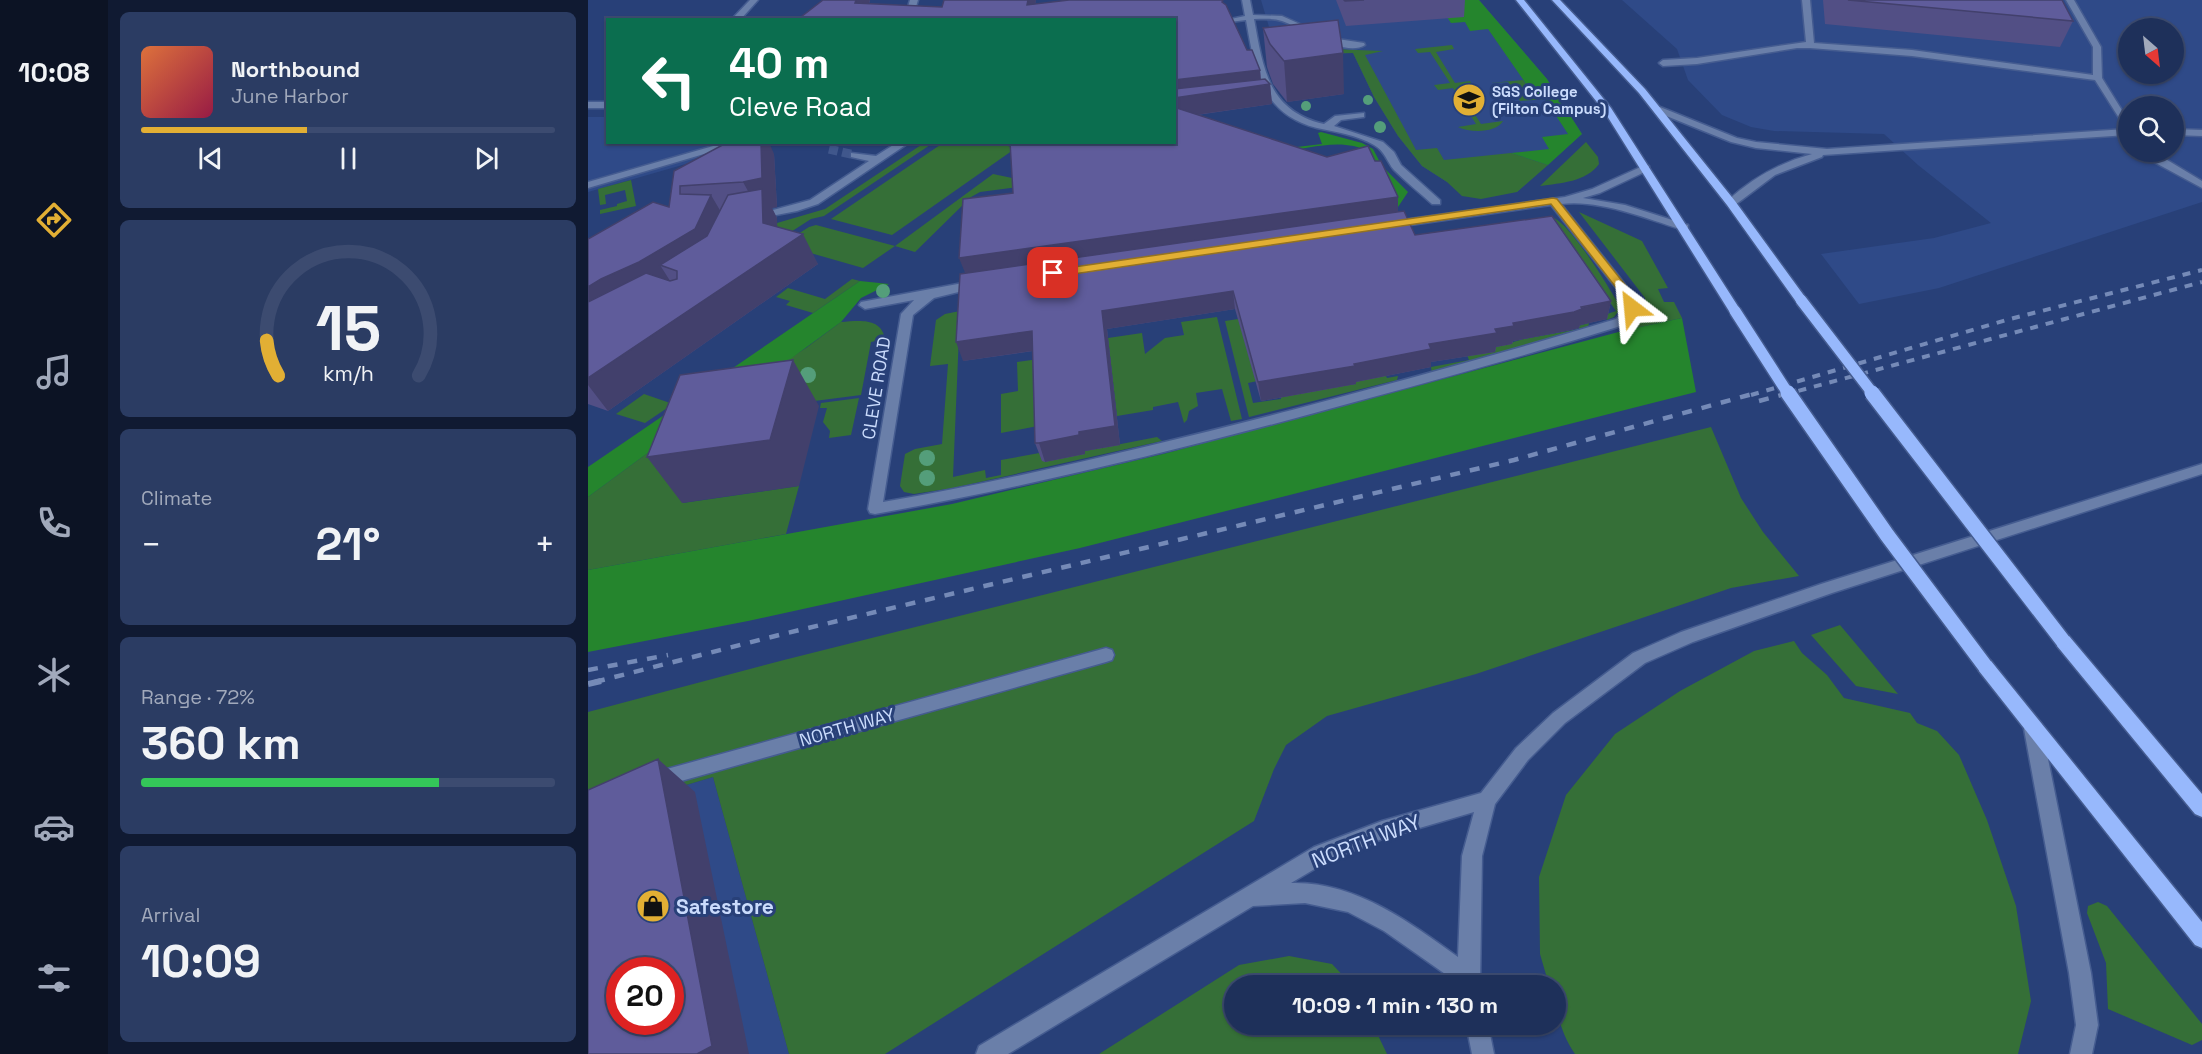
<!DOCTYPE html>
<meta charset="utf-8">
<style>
:root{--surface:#1e305a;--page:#2b3c63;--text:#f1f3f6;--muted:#a1a9bb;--line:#3c4b70;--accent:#e2af34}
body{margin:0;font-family:"Space Grotesk",sans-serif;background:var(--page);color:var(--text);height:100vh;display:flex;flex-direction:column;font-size:22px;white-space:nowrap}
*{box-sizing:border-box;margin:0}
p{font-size:20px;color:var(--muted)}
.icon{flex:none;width:33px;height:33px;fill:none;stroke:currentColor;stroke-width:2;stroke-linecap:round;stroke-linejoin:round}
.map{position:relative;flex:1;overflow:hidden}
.side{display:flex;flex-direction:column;gap:12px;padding:12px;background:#101a32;width:480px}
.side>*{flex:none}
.hud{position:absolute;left:18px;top:18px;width:570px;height:126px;border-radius:0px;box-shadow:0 2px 4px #0004,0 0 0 2px var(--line);background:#0b6e4f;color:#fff;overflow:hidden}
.needle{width:39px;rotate:152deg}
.buttons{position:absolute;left:1530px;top:18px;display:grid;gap:12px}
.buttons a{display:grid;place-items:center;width:66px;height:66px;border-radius:50%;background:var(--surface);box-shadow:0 2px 4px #0004,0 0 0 2px var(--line);font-size:30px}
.speed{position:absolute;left:18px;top:957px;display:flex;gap:12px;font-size:30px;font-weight:700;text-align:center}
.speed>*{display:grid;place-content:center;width:78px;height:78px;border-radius:50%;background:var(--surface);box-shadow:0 2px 4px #0004,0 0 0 2px var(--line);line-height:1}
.speed .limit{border:9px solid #d22;background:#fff;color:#111}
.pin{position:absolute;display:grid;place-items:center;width:51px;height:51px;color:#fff;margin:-26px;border-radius:12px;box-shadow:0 3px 9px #0006}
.me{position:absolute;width:66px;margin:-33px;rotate:331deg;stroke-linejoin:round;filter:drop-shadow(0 0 4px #0008)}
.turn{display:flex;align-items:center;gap:21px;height:126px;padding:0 24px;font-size:27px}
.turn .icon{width:78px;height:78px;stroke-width:2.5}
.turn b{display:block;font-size:42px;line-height:51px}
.big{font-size:45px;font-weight:800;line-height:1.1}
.side .card{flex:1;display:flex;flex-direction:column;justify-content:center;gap:9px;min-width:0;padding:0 21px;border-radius:9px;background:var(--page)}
.side .dial{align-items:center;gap:0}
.dial svg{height:156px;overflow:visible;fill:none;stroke:var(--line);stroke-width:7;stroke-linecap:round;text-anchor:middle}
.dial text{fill:var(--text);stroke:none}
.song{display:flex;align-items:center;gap:18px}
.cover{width:72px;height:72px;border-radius:9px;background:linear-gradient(135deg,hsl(20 70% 55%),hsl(340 70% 35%))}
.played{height:6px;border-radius:3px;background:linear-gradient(90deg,var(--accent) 40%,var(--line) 40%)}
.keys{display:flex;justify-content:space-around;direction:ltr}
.heat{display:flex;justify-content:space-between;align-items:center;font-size:33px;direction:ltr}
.charge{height:9px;border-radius:4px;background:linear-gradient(90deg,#34c759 72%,var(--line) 0)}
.trip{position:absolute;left:636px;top:975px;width:342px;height:60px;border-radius:30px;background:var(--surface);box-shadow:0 2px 4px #0004,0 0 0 2px var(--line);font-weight:800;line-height:60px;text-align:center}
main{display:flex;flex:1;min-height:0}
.tab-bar{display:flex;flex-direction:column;width:108px;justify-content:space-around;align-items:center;background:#0c1324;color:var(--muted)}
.tab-bar .icon{width:42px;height:42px}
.tab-bar .on{color:var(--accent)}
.tab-bar b{font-size:27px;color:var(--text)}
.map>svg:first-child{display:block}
</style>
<main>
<nav class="tab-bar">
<b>10:08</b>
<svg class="icon on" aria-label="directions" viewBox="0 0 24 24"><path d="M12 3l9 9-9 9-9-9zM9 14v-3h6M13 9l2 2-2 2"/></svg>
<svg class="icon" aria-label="music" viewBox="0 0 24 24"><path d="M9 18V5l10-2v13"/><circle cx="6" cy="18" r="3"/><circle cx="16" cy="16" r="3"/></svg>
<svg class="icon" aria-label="phone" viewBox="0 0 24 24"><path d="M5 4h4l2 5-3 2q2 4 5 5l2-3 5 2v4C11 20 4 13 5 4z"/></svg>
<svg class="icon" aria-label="climate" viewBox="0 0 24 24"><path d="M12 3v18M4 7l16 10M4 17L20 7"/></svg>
<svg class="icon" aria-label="car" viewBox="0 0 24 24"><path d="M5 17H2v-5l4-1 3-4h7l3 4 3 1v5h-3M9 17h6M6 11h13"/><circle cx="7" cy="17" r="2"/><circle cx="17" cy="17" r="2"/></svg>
<svg class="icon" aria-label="filters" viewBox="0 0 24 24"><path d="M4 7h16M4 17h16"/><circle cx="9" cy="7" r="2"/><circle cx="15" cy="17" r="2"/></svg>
</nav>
<section class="side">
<div class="card">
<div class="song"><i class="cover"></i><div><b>Northbound</b><p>June Harbor</p></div></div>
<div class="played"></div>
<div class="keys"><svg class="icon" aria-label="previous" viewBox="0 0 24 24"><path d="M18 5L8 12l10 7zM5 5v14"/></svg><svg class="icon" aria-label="pause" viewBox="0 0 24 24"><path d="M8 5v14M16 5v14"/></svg><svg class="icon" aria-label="next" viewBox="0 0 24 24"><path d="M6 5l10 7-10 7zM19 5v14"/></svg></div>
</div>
<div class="card dial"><svg viewBox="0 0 100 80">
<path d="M14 69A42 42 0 1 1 86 69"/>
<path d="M14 69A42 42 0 0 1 8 51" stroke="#e2af34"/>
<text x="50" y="56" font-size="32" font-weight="700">15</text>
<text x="50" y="72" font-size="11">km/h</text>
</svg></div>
<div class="card"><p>Climate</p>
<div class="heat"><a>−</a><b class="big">21°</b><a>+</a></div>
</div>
<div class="card"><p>Range · 72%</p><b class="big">360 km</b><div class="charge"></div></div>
<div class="card"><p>Arrival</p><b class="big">10:09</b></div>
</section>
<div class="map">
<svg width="1614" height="1054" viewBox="0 0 1614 1054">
<rect width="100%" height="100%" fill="#284078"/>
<g fill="#2f4a88" fill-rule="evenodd">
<path d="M673,0H891L959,79L994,134L929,192L859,182L834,166L810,136L786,97L765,53L685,55L681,27Z"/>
<path d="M1034,0H1614V202L1351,288L1271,304L1233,254L1346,238L1403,223L1330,165L1296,134L1186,131L1163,127L1134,115L1100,80L1089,49ZM1540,28H1586V74H1540ZM1540,106H1586V152H1540Z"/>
<path d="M0,117H19L20,142L171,143L0,192Z"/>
<path d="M125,777L201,1054H0V821L48,800ZM32,970H82V1022H32Z"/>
</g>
<g fill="#356f37">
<path d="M864,45L866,49L848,52L867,83L882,81L885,86L870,88L893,124L915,121C908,133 883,133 870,127L888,124L865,88L850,90L846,85L862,83L842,52L830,53L827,49Z"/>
<path d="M744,49L795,51L777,55L828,150L849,148L856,160L923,153L960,165L929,192L893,199L874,196L859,182L834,166L810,136L786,97L765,53L694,55Z"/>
<path d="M935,80L943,91L957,99L932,101L920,82L902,83Z"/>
<path d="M998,142L1010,157L1011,164C998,182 973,183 952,186Z"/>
<path d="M336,143H345L236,216L223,219L153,264L189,223L237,209Z"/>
<path d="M355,143H408L428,148L304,235L243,219Z"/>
<path d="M405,174L429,179L445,185L392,192L383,197L327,252L307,246L275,268L198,246H191L221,227L228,225L307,246Z"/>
<path d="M43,180L48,206L12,214V210L29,206V204L39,201L37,190L17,195L18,204L12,205L10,189Z"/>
<path d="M991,212L1054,241L1080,288L1070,289L1076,302H1086L1094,318L1038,330L1058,307L1057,298Z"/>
<path d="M963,217C981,220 1023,291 1033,308L1026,317L1019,320L1016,315L1028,311Z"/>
<path d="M264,279L272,281L225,313L198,305L202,301L188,297L200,288L237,299Z"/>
<path d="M372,311L365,477L397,470L398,478L413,475V460L457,452L497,454V451L569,437L574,441L365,488L326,494L316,492L312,486L317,454L327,449L354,444L360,364L342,366L348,320L357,314Z"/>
<path d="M670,316L674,380L660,383L665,403L693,399V396L767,384L765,378L797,374L799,378L810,376L809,380L661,417L637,321Z"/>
<path d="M629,317L654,419L643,421L634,389L608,393L610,406L601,411L599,420L596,423L590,402L565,407V410L529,416L520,338L554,333L557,354L577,338L596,335L593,322Z"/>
<path d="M253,322C271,321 293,317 297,339L283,342L273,395L117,415L95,503L211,486L198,534L0,570V497L99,424L218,348Z"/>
<path d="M1001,323L1000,327L976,336L844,373L843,367L881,360L879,355L936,339L991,329L990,326Z"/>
<path d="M451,359L455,425L413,433V394L430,391L429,362Z"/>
<path d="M56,394L85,404L57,423L28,414Z"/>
<path d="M271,398L263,435L241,438L242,431L235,422L239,408H232L233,403Z"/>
<path d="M1123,427L1153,498L1175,532L1211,576L1143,588L888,674L739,716L698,745L686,769L666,821L297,1054H201L125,777L48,800L0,821V712L196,660Z"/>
<path d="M1252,625L1310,694L1268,686L1223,635Z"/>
<path d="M1206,641L1214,653L1239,675L1256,698L1322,713L1329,723L1349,731L1371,755L1399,820L1428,906L1443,1001L1430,1054H987C972,1032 968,1012 968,986L961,985L952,954L951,877L978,795L1027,734L1092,691L1166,651Z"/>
<path d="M1510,902L1519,906L1614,1024V1040L1604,1045L1520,1009L1518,963L1499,913L1500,906Z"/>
<path d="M701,956L744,964L764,985L646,986V1024L785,1025L799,1054H511L651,965Z"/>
</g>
<g fill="#25852d">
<path d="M865,0H891L959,79L994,134L960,165L923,153L961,149L954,137L980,134L957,99L943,91L900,29L882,31L877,22L863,23L859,17Z"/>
<path d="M733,132L774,143L785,149L794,166L820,192L808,210L780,152C756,137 720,149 693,152L692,149L734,144L730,133Z"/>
<path d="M272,281L301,284L273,298L253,322L179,376L99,424L0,497V467Z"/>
<path d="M1094,318L1108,392L492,548L160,621L0,652V570L364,504L579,453L1038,330Z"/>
</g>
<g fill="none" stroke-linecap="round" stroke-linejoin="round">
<path stroke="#40578c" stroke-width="9" stroke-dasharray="9 4.5" stroke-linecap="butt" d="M241,149L267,155"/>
<g stroke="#455c90" stroke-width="3">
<g id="minor">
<path d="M162,0H170L152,20H143Z"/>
<path d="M322,0H330L324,20H316Z"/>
<path d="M654,0H662L665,15L694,16L743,38L776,43L777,45C757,58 714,28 694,21C685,18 676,19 666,19C675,68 680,111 736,124L747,116L776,113V117L753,120L746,126L795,142L806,152L813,165L852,200V204H844C832,193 818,182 806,170C799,162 797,151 786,145C769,135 748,132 729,128C673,114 667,70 658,20L642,22L638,20L657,16Z"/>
<path d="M1214,0H1222L1226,43L1324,50L1505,75V47L1478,0H1486L1513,47L1514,78L1540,120V135L1235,155L1234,157L1187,175L1147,205H1139V201C1165,178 1191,163 1224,154L1168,148L1143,142L1066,111V107H1072L1149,138L1168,142L1239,149L1538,129L1507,80L1324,56L1222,48H1209L1109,64L1075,66L1071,63L1075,60L1109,58L1218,42Z"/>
<rect x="0" y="102" width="20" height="6"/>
<path d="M1586,129L1614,130V136L1586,135Z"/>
<path d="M139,142H157L0,188V182Z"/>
<path d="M310,142H322L230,204L209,211L168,219L163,216L222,200L281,161L263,157V153L288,156Z"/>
<path d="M1556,152H1566L1614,181V188L1564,161Z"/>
<path d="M1057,165L1061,166V170L1012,193L995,198L1037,205L1100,225V229H1092C1057,218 1010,199 973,204L1048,298L1050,308L1036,325C928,359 818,388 708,418C569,455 429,489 287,514L282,513L280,509L313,314L326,300L277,309L271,305L273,302L391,280L397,284L395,286L346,298L325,315L295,502C433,478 568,445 704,410C812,381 920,352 1028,319L1038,308L1036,298L963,205L801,228L796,225L801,222L977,197L1004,189Z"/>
<path d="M1614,464V474L1244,593L1105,642L1057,663L977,723L940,760L907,804L894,856L892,986H870V983L796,931L760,912L717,903L665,906L420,1054H388L391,1046L726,847L794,821L893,793L928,748L965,713L1045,653L1093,632L1233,584ZM886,812L874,856L870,957C821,922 767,881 703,883L740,861L794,839Z"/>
<path d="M518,648L524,650L526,655L524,660L518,662L68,788L61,786L59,780L61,774L68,772Z"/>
<path d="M1445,721L1451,723L1454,729L1503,973L1510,1025L1504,1054H1482L1488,1025L1481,973L1436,729L1439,723Z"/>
<path d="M878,1024H900L906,1054H884Z"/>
</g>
</g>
<g stroke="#455c90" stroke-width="3">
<g id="major">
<path d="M928,0H936L1023,108L1153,311L1151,314H1143L1141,311L1016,111Z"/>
<path d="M964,0H972L1057,89L1147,201L1217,297V303H1209L1139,205L1051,93Z"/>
<path d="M1475,634L1481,636L1614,794V817L1607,814L1469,646L1467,641L1469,636Z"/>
<path d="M1397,659L1403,661L1614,922V948L1607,945L1391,671L1389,666L1391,661Z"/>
</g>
</g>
<use href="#minor" fill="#6a7fa9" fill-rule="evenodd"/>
<use href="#major" fill="#97b8fc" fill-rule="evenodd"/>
<g stroke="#758ab7" stroke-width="4" stroke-dasharray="8 8" stroke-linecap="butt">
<path d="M1163,395L1422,319L1614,270"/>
<path d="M1195,395L1614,282"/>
</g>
<g stroke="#758ab7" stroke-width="4.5" stroke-dasharray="10 10" stroke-linecap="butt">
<path d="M1171,401L1201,393"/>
<path d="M0,670L80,655"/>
<path d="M7,682L195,634L926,460L1168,393"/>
</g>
<path stroke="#758ab7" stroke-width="6" stroke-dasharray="14 14" stroke-linecap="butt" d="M0,684L13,681"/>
<g stroke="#455c90" stroke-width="14" stroke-linecap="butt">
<g id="major-bridge-far1">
<path d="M1213,300L1286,395"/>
<path d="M1147,311L1201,395"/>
</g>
</g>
<g stroke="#455c90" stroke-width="18" stroke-linecap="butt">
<g id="major-bridge">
<path d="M1200,393L1299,535L1397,666"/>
<path d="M1284,393L1475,641"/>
</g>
</g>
<use href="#major-bridge-far1" stroke="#97b8fc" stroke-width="11"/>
<use href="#major-bridge" stroke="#97b8fc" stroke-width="15"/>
</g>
<g fill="#549e7a">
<circle cx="780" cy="100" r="5"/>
<circle cx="718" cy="106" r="5"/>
<circle cx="792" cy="127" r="6"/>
<circle cx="295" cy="291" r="7"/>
<circle cx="220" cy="375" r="8"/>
<circle cx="339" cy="458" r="8"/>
<circle cx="339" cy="478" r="8"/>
</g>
<g fill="#524f85">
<path d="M235,0H282L281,4L354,7L356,0H448L447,4H636L659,50L672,70L673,79L682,84L684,104L609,115L810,212L827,235L1023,301L1019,319L992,325L991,328L983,330L925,341L924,344L908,347L907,352L843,362V367L768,382V384L673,401L647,309L519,329L532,445L497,451V454L457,462L454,461L447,443L445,351L375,361L377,273L425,193L586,142V20H209Z"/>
<path d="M748,0H877L876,17L758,26Z"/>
<path d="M1235,0H1474L1485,21L1472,47L1237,24Z"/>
<path d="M675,28L756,94L699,102L685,84L679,67Z"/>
<path d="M186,154L189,207L184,208L189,218V227L230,264L20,411L0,404V239L81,207L86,171Z"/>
</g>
<g fill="#42406c">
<path d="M268,0H282L275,20L267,3Z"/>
<path d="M440,0H448L444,20L439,5Z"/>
<path d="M755,53L756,94L699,102L696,61Z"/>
<path d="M672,70L673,86L682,84L684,104L586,118V80Z"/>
<path d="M173,142H181L186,154L189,207L184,208L189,218L190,250L215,234L230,264L20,411L0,385V378L175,223L171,211L155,182Z"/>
<path d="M123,195L140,224L89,271L72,265L84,284L0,330V287Z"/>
<path d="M810,197V218L380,280L371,258Z"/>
<path d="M645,291L647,309L519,329L532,445L497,451V454L457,462L451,443L514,311Z"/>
<path d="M1023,301L1019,319L992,325L991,328L983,330L925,341L924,344L908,347L907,352L843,362V367L768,382V384L673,401L670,382L766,364L841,344L907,329L925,323Z"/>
<path d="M444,331L451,350L375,361L368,342Z"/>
<path d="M205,360L231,406L211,486L94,503L59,457Z"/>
<path d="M70,759L107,792L161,1054H109Z"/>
</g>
<g fill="#5f5c9b" stroke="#42406c" stroke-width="1.5" fill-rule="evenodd">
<path d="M235,0H268L267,3L354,7L356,0H440L439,5L481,0H635L634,2L638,5L659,50H664L672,70L586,80V20H209Z"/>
<path d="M756,0H776L757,1Z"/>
<path d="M1260,0H1474L1485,21Z"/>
<path d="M750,20L755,53L696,61L682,44L675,28Z"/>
<path d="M677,79L682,84L586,98V89Z"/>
<path d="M586,107L739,157L780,146L787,161H793L810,197L371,258L375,199L425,193L422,142H586Z"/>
<path d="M140,142H173L174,178L155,182L92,186V194L123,195L107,229L51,262L13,279L0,287V239L65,202L81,207L86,171Z"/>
<path d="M174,189L175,223L215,234L0,378V302L58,273L82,281L89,279V271L72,265L119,236L140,195Z"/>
<path d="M816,211L827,235L964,216L1023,301L993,307L994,309L986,312L925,323L926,326L907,329L909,333L841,344L843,349L766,364L767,366L670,382L645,291L514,311L527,426L491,432V435L451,443H447L444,331L368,342L372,274Z"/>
<path d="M205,360L182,440L59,457L92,375Z"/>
<path d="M70,759L124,1046L109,1054H0V790ZM32,970H82V1022H32Z"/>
</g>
<path fill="#e2af34" stroke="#937222" stroke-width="1.5" d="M965,198L969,199L1046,296L1049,308L1048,310H1040L1037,299L963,204L465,277L460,273L465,270Z"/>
<defs>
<g id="university-disc" transform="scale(1.725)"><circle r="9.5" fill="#e2af34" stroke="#284078"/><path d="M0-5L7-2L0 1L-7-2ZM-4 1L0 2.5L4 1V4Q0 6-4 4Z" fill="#111"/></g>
<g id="shop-disc" transform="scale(1.725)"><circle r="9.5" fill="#e2af34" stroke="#284078"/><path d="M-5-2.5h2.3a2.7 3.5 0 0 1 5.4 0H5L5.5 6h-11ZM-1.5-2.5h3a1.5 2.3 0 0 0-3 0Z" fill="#111"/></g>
</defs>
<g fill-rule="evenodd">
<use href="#university-disc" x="881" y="100"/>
<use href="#shop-disc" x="65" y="906"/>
</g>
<g text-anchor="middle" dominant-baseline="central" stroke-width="6" stroke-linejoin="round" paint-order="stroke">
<g font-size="15" font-weight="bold" fill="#cadbfc" stroke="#284078" text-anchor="start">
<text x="904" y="91">SGS College<tspan x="904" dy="17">(Filton Campus)</tspan></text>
</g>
<g font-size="18" fill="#cadbfc" stroke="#284078">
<text transform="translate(288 388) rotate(-81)">CLEVE ROAD</text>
<text transform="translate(259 727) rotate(-16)">NORTH WAY</text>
</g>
<g font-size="21" fill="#cadbfc" stroke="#284078">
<text transform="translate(778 841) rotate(-21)">NORTH WAY</text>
</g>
<g font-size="21" font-weight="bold" fill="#cadbfc" stroke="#284078" text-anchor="start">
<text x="88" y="906">Safestore</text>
</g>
</g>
</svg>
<div class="buttons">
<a><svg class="needle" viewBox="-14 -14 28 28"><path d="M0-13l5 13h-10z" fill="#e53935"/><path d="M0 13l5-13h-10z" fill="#a1a9bb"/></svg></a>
<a><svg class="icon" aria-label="search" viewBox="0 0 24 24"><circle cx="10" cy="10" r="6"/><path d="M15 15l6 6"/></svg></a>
</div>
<div class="speed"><div class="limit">20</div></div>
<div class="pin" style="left:465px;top:273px;background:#d93025"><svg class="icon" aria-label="arrive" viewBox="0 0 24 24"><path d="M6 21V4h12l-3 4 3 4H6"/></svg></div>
<svg class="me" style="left:1044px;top:308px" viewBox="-20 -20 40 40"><path d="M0-17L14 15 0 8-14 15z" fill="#e2af34" stroke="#fff" stroke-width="4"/></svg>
<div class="trip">10:09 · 1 min · 130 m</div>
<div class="hud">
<div class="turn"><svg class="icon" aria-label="left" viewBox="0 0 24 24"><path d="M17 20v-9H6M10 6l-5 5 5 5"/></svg><div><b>40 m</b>Cleve Road</div></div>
</div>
</div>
</main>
